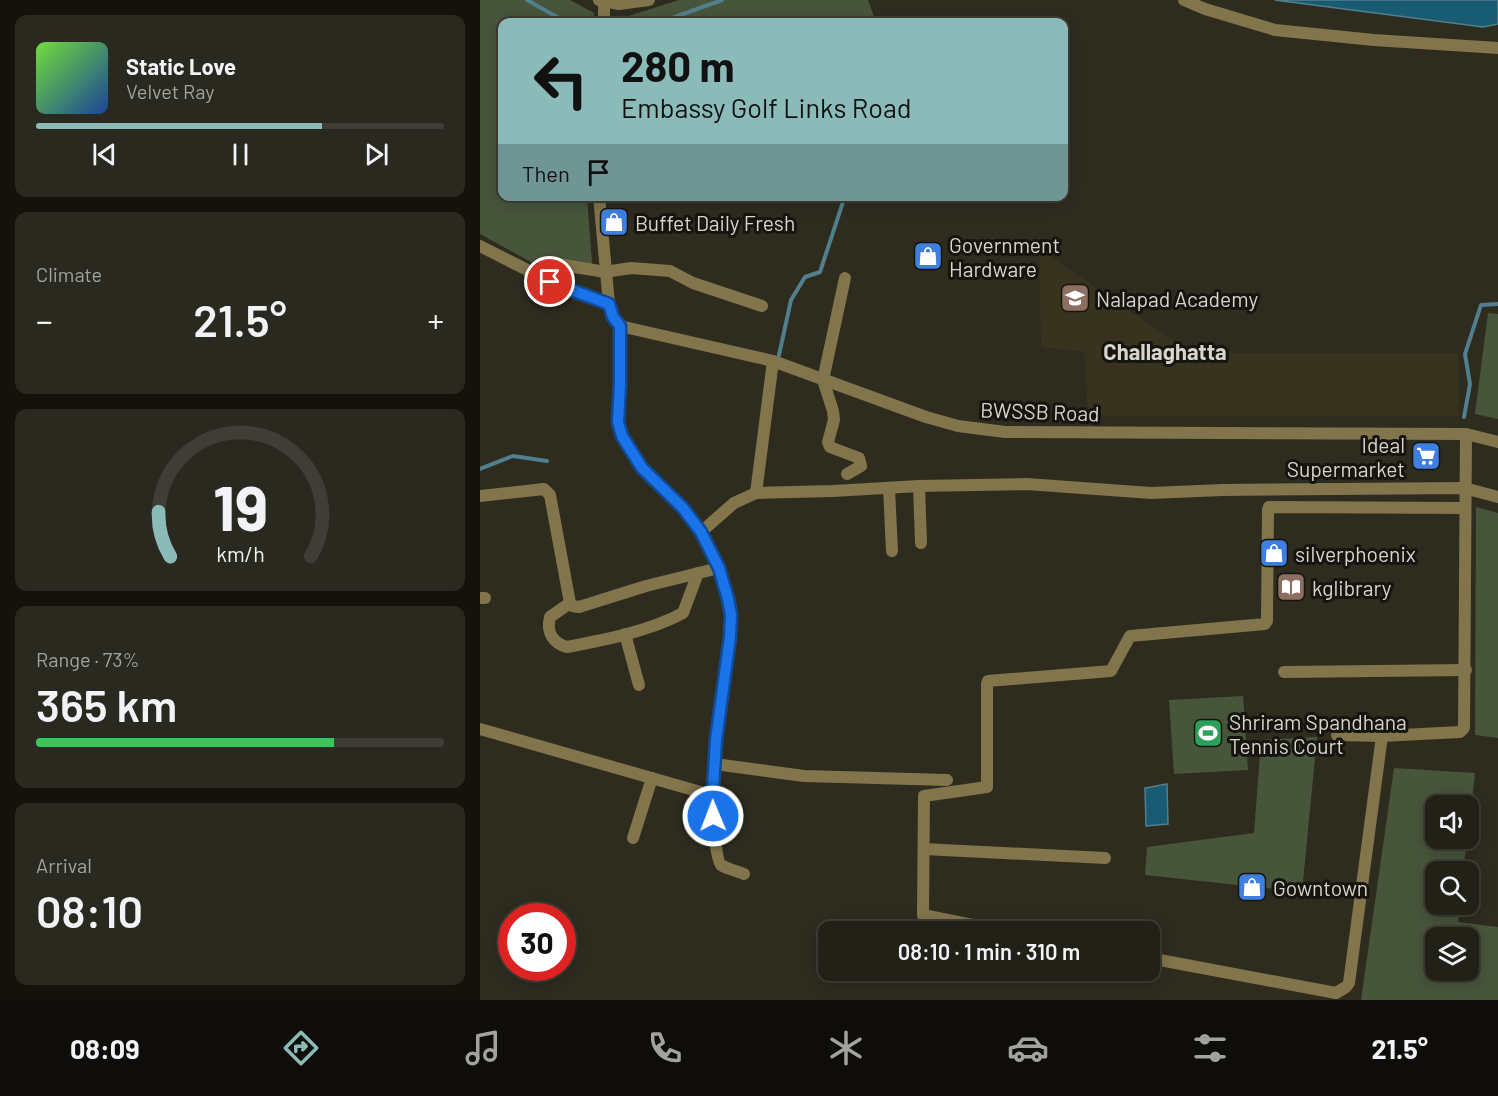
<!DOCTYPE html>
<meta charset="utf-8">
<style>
:root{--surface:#222117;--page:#2a2920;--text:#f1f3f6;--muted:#a2a3a1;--line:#3f3e36;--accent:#8bbbb9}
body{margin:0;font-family:Barlow,sans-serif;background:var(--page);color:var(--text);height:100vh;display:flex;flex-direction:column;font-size:22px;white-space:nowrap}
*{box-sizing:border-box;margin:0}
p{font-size:20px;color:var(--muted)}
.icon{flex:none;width:33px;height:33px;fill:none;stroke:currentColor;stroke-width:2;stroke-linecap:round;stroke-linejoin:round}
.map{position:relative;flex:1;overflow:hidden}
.details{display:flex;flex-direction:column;gap:15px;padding:15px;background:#13120d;width:480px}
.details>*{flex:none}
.banner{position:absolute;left:18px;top:18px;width:570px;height:183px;border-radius:12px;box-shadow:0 3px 15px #0003,0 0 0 2px var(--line);background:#8bbbb9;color:#111;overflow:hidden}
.fabs{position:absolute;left:945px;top:795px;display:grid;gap:12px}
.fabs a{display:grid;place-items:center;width:54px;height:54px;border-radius:12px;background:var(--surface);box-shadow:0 3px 15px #0003,0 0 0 2px var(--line);font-size:30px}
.speed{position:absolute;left:18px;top:903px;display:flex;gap:12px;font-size:30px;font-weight:700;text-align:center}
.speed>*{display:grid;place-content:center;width:78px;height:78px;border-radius:50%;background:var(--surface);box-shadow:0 3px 15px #0003,0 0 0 2px var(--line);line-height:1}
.speed .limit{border:9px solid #d22;background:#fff;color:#111}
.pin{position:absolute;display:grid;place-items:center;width:51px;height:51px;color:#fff;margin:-26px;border:3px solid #fff;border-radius:50%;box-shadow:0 2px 6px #0007}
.me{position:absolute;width:66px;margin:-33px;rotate:359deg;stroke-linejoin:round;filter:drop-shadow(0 0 4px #0008)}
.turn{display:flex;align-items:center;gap:21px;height:126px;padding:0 24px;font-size:27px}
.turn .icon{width:78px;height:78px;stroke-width:2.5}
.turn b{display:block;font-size:42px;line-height:51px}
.then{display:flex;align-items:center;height:57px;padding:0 24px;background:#0003;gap:12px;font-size:22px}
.big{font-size:45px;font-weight:600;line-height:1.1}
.details .card{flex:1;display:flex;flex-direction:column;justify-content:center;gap:9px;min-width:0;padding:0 21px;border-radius:12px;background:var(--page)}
.details .dial{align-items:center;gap:0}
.dial svg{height:156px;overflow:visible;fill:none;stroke:var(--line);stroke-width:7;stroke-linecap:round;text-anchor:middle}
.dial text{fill:var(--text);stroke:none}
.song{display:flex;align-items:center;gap:18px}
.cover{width:72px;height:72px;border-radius:9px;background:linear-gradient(135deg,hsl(100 70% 55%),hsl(220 70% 35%))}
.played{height:6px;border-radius:3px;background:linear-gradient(90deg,var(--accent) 70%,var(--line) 70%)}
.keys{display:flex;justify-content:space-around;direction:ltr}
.heat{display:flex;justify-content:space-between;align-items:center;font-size:33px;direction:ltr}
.charge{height:9px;border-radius:4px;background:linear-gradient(90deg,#34c759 73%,var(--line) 0)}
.trip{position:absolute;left:338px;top:921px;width:342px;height:60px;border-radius:12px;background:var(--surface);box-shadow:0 3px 15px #0003,0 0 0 2px var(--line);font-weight:600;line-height:60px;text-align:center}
.tabs{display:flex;height:96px;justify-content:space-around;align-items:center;background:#0e0d09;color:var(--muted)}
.tabs .icon{width:42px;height:42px}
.tabs .current{color:var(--accent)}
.tabs b{font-size:27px;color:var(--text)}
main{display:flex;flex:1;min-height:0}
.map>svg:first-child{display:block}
</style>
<main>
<section class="details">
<div class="card">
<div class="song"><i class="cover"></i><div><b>Static Love</b><p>Velvet Ray</p></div></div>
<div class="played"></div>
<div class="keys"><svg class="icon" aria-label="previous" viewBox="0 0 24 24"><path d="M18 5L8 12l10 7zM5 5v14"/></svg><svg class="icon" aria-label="pause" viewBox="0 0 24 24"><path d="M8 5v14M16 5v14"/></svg><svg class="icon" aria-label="next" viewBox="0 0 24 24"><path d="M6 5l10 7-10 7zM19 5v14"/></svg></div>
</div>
<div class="card"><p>Climate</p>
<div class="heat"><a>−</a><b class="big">21.5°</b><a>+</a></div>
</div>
<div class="card dial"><svg viewBox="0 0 100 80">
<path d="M14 69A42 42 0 1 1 86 69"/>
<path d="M14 69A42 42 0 0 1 8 46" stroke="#8bbbb9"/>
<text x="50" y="56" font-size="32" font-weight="700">19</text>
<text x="50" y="72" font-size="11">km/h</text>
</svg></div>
<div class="card"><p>Range · 73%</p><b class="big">365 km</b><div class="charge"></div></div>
<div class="card"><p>Arrival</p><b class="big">08:10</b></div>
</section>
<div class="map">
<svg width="1018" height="1000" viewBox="0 0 1018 1000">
<rect width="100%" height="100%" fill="#2e2c1f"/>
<path fill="#37331f" d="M559,249L712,353H978L979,416H608L604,352L561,347Z"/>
<g fill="#47553b" fill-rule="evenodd">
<path d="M0,0H90L114,13V22H22V196L107,197L113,275L69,272L0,234Z"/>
<path d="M199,0H388L396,22H136V20Z"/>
<path d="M1008,313L1018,314V419L995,414Z"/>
<path d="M996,507L1018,513V738L995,735Z"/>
<path d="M763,696L768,770L694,774L689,700Z"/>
<path d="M837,737L822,892L665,875L667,847L774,833L781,740Z"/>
<path d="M914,768L995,773L989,828L988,806H956V838L987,839L983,871L956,872V904L980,905L978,922L1018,927V1000H881ZM956,938H988V970H956Z"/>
</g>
<g fill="#195b73" stroke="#527f8e" stroke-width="1.5">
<path d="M795,0H1018V24L1003,27Z"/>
<path d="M687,784L688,824L666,826L665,788Z"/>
</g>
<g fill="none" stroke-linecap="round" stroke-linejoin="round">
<g stroke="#527f8e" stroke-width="4">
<path d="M47,0L86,22"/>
<path d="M181,22L242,0"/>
<path d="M299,355L311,300L325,277L340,272L365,196"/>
<path d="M984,417L990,384L985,354L1001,305L1018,304"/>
<path d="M0,469L33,456L67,461"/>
</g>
<g stroke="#82744b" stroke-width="12">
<path d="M704,0L725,9L795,30L894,40L1018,48"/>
<path d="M78,264L125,272L151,268L190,271L213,283L282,306"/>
<path d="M365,278L343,380L353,411L354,420L348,442L350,447L379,458L381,466L367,474"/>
<path d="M129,304L133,317L140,326L293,361L446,417L478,426L525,432L986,434L1018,442"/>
<path d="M439,486L441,543"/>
<path d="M409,488L412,551"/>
<path d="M276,493L293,361"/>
<path d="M0,496L64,489L70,495L90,603L92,606L99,607L166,586L239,568"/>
<path d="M221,532L254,503L276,493L353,491L439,486L547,484L671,493L742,490L984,488L1018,497"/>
<path d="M0,598H5"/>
<path d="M90,603L70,617C66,632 73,643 87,647C124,640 170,631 203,613L218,573"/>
<path d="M145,634L159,685"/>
<path d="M804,672L986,670"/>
<path d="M0,729L224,793L231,792L233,788L236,740L250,637L251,615L248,599L239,568L221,532L203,508L162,468L142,436L138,422L140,384V326"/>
<path d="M857,735L902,736"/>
<path d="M235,764L324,776L467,780"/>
<path d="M228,793C231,804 236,861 241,865C247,869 257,871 264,874"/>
<path d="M153,838L172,778"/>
<path d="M444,849L625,858"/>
<path d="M527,932L443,915L444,796L507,787V684L508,681L631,671L650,636L785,624L787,621L788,510L789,507L984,508"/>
<path d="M669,958L856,993L866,987L869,983L902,736L980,732L984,728L986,434"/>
</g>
<g stroke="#82744b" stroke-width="12">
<path d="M119,0L139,4L169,0"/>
<path d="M124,2V22"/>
<path d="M0,246L87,290L129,304L119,196"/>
</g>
</g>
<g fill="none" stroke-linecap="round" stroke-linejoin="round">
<g stroke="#114b97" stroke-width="15">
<path id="route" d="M70,282L129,304L133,317L140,326V384L138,422L142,436L162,468L203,508L221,532L239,568L248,599L251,615L250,637L236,740L233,788L228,793L233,816"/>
</g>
<use href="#route" stroke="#1a73e8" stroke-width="10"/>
</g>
<defs>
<g id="shop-square" transform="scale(1.5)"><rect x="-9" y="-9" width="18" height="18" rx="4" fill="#3f7fe0" stroke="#15140e"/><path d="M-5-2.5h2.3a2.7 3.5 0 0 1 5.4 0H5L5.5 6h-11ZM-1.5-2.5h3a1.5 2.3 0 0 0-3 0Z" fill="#fff"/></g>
<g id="school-square" transform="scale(1.5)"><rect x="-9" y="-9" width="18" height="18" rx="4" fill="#8d6e63" stroke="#15140e"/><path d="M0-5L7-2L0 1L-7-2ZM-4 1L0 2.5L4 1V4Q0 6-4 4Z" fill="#fff"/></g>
<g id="supermarket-square" transform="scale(1.5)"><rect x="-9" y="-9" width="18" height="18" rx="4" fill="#3f7fe0" stroke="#15140e"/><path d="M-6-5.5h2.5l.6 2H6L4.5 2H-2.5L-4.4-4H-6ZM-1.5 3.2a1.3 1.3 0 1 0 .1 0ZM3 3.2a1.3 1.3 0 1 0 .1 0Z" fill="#fff"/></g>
<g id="library-square" transform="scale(1.5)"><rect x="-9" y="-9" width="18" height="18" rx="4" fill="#8d6e63" stroke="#15140e"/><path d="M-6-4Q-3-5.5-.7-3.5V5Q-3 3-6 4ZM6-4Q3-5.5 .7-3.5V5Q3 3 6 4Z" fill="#fff"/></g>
<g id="stadium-square" transform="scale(1.5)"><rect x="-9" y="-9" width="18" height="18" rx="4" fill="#2e9e5b" stroke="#15140e"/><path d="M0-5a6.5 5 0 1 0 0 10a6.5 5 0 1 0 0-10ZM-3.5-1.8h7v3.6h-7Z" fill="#fff"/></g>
</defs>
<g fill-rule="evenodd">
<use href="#shop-square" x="134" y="222"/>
<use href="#shop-square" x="448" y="256"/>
<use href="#school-square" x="595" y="298"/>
<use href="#supermarket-square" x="946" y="456"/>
<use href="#shop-square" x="794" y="553"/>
<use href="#library-square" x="811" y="587"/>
<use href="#stadium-square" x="728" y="733"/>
<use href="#shop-square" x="772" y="887"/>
</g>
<g text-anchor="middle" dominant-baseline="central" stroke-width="6" stroke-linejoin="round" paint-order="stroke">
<g font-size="21" fill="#d6d4cc" stroke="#15140e" text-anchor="start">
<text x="155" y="222">Buffet Daily Fresh</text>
<text x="469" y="244">Government<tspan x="469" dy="24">Hardware</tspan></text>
<text x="616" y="298">Nalapad Academy</text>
<text x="925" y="444" text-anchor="end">Ideal<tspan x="925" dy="24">Supermarket</tspan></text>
<text x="815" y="553">silverphoenix</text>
<text x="832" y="587">kglibrary</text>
<text x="749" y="721">Shriram Spandhana<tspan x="749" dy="24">Tennis Court</tspan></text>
<text x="793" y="887">Gowntown</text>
</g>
<g font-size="21" fill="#d6d4cc" stroke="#15140e">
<text transform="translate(560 411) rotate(2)">BWSSB Road</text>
</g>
<g font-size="22" font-weight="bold" fill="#d6d4cc" stroke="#15140e">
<text x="685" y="351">Challaghatta</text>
</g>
</g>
</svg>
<div class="fabs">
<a><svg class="icon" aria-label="sound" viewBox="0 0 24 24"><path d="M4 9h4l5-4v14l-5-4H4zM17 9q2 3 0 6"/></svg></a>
<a><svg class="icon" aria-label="search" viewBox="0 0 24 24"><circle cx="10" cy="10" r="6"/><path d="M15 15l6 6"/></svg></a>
<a><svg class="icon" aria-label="layers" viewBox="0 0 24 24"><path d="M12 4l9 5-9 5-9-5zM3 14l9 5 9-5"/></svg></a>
</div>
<div class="speed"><div class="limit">30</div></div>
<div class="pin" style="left:70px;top:282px;background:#d93025"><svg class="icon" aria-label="arrive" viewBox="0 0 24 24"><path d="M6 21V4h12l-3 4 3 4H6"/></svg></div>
<svg class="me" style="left:233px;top:816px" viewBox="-20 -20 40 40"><circle r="17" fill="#1a73e8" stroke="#fff" stroke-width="3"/><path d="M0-11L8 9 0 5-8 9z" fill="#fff"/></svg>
<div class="trip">08:10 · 1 min · 310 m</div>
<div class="banner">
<div class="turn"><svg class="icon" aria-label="left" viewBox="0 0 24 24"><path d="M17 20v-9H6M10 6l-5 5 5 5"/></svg><div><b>280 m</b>Embassy Golf Links Road</div></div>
<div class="then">Then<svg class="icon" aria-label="arrive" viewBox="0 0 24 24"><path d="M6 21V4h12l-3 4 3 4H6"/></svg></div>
</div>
</div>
</main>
<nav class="tabs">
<b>08:09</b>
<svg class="icon current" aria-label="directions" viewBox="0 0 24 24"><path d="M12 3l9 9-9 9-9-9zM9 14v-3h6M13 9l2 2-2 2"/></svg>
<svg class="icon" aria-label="music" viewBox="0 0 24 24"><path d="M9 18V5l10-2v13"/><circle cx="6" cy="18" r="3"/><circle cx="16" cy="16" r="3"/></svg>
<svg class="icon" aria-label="phone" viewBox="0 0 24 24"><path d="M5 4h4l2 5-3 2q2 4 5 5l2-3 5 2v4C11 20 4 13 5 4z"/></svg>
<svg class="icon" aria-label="climate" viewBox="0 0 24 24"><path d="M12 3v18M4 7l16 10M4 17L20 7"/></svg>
<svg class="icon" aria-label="car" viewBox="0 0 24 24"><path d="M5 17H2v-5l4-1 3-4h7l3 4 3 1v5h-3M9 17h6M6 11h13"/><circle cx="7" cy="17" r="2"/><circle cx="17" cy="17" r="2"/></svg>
<svg class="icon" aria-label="filters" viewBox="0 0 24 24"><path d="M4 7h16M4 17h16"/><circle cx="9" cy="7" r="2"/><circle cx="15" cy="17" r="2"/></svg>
<b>21.5°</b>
</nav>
